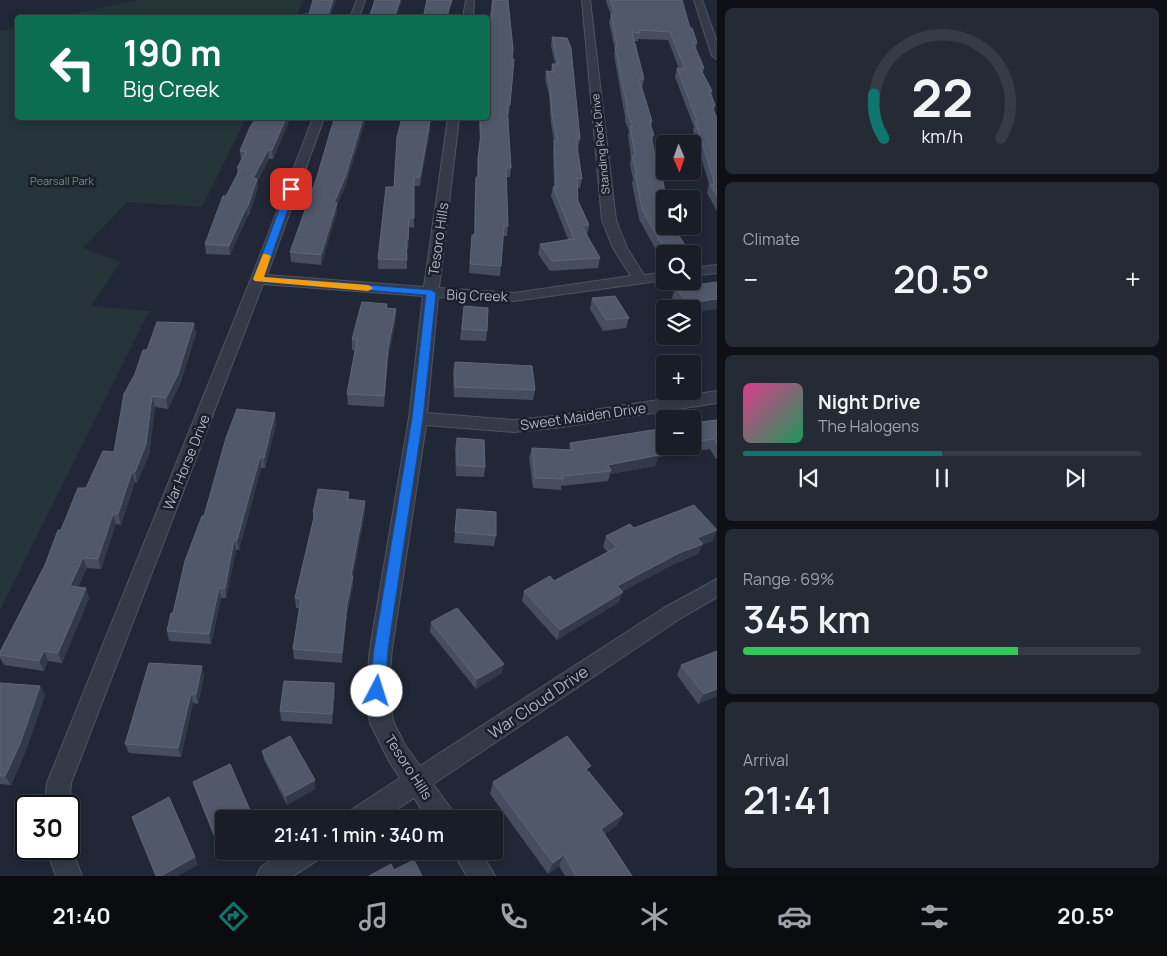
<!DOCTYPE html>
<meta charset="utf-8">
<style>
:root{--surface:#191d28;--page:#262a34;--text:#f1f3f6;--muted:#9fa2a8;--line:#373b45;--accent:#0f766e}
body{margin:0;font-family:Manrope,sans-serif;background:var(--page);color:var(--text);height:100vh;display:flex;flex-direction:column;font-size:19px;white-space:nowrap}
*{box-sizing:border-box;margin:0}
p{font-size:16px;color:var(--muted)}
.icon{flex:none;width:28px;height:28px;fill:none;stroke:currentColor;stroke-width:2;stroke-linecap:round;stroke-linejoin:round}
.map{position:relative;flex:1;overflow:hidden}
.panel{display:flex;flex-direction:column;gap:8px;padding:8px;background:#0e1016;width:450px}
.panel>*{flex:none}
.top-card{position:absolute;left:15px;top:15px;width:475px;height:105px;border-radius:5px;box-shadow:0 2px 8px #0003,0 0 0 1px var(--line);background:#0b6e4f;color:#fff;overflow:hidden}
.needle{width:32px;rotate:178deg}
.controls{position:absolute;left:656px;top:135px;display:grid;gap:10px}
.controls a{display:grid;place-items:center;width:45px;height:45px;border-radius:5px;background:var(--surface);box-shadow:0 2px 8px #0003,0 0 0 1px var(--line);font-size:25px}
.speed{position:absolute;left:15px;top:795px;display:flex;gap:10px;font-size:25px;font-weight:700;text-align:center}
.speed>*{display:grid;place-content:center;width:65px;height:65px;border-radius:50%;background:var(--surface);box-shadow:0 2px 8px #0003,0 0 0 1px var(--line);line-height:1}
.speed .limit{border:2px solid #111;border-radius:8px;background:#fff;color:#111}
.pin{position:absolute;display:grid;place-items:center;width:42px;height:42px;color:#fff;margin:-21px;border-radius:10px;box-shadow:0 2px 8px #0006}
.me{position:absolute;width:55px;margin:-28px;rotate:5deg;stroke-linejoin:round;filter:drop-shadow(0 0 4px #0008)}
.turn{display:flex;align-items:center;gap:18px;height:105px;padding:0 25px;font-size:22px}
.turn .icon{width:65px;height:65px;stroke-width:2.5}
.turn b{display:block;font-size:35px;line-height:42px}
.big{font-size:38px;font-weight:600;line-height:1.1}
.panel .card{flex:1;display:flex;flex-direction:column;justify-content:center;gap:8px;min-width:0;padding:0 18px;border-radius:8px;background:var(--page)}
.panel .dial{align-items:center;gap:0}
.dial svg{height:130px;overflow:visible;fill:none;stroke:var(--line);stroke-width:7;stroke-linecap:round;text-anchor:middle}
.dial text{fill:var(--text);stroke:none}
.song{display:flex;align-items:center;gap:15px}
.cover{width:60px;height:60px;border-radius:8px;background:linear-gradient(135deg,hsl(330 70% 55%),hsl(150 70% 35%))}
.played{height:5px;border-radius:2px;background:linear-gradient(90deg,var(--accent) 50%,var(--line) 50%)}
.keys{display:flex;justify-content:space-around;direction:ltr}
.heat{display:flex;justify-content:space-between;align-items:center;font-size:28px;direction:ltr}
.charge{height:8px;border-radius:4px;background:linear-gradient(90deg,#34c759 69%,var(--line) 0)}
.trip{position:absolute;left:215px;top:810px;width:288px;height:50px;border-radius:5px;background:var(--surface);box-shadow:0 2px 8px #0003,0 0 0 1px var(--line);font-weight:600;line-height:50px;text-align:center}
.tab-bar{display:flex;height:80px;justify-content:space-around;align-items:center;background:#0a0c10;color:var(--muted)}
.tab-bar .icon{width:35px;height:35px}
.tab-bar .current{color:var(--accent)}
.tab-bar b{font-size:22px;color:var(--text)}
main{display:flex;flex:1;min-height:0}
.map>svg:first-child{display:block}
</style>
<main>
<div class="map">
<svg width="717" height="876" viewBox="0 0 717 876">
<rect width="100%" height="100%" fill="#212736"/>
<g fill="#243438">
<path d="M138,0H304L296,17H60Z"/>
<path d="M17,27L18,118H246L202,207L127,202L83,248L121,262L91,306L149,311L0,610V31Z"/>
</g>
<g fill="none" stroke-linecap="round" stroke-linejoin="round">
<g stroke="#4f5461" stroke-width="2">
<g id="minor">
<path d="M357,0H365L359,18H350Z"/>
<path d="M466,0H474L473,18H463Z"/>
<path d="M582,0H590L616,220L627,248L644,275L665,272V280L514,301L438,297L427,413L514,420L555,416L717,391V403L555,428L514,432L426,425L392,649L388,691L393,721L405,745L420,766L664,608L717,579V597L678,620L433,784L452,810L455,819H428L414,798L382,819H348L351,810L400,778L389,761L370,723L366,691L370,649L409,418L423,296L263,284L71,783L69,807L45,806L47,783L251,279L313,118H324L267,275L424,287L448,118H459L439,288L514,293L631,276L613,248L602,220Z"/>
<path d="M694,0H702L717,42V59L712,56Z"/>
<path d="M717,265V273L692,276V268Z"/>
<path d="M69,842L82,876H56L46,849H69Z"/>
<path d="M285,851H322L318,860L293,876H257L261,867Z"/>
<path d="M452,851H480L495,876H467Z"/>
</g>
</g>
<use href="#minor" fill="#343a47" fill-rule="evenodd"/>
</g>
<g fill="#454d5e">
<path d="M492,0H508L512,59L510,105L509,114H508L511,168L510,177H506L508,226L507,236H503L500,276L469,273L472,235H474L475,187L476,177H477V167L480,142L479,125Z"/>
<path d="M606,0H682L690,28L697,43L696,48L704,68L703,73L712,91L711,94L715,106L714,111L717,119V211L707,193L709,184L693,130L694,127L675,77L677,68L679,69L668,40L638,39V41H634L644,79L642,88L652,121L651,127L654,135L652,141L665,226L688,250L687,254H665V261H662L639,219L632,183L633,179L630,165L631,158L628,135L629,131L625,121V117L614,55L615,50L609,22L611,15L606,2Z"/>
<path d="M552,37L580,139L578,149H577L582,179L580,188H577L578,201L589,225L587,235L600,258L598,268L550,271L538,254L540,244L568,239L551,196L553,187H554L553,150L554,142L551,123L549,95L545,80L546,71L551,72L552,64H555L551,46Z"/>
<path d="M256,118H290L273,159H269L258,180V187L249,215H248L230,255L206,254L205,244L226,196L237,174V168L241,160L240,151Z"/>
<path d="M335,118H366L346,184L337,205V212L321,265L291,262L290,252L317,177Z"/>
<path d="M402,118H429V121L430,130L420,186H414V228L409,227L408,249H407V269H378V259L394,187Z"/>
<path d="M717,282V309L692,312V309H680L672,298L675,288Z"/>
<path d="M592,298L629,318L626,328L603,331L590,309Z"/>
<path d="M387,304V308L396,319L388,359L384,407L348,405L347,394L355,350H352V339Z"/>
<path d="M464,306L487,331L486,341L460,340Z"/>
<path d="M194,323L196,334L180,384L168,409L155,407L149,455L137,483L135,482L121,525L116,524L101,569L87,568L78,587L89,598L62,663L48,661L44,671L4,665L0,658V652L45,565L61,530L86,488L114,452Z"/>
<path d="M455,362L535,390L533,400L454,397L453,372Z"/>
<path d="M275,413L276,424L265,468H261L239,550H236L226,598H221L211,644L169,641L167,631L173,613L204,516Z"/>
<path d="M717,420V459H716L710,449L658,457L655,466L610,474L608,481L561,486V490L533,488L529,458L532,448L569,450L570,443L665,446H692V423Z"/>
<path d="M457,438L485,467L484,477L456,476L455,449Z"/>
<path d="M349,492V500L365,512L353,576V586L347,614L342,663L294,659L293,649L299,608H296L295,598L313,521V512Z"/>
<path d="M457,509L496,536L494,546L454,543Z"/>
<path d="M634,528L713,541L703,544L698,554L674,564L622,591L619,602L557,640L522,601L524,591L554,581L608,552L603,547L606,536Z"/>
<path d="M431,622L502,673L476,689L430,632Z"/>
<path d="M681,665L717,696L698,704L677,675Z"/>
<path d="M204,676L198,704L193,703L181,757L129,753L125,744Z"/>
<path d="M0,683L40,686L45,695L25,753L11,785L0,784Z"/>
<path d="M334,683L335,693L332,724L281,721L280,711Z"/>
<path d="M262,751L315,789L287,805L264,760Z"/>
<path d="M589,771L623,814L617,825L605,834L632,876H565L559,866L548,874L490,794L493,782Z"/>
<path d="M193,782L224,819V839L216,842L196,791Z"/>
</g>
<g fill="#323949">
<path d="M333,0H336L330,18H327Z"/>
<path d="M400,0H402L396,18H394Z"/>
<path d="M452,0H453L447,18L449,8Z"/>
<path d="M286,118H290L273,159L272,150Z"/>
<path d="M363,118H366L346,184L337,205V212L321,265V255L334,203Z"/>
<path d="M430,121V130L420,186V177Z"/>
<path d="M268,150L269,159L258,180V187L249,215L248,206L253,178Z"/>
<path d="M247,206L248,215L230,255L229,246Z"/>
<path d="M717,299V309L692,312V309H686L688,303Z"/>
<path d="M396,309V319L388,359L384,407L388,348Z"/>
<path d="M194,323L196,334L180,384L168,409L166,398Z"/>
<path d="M152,396L155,407L149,455L137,483L135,472Z"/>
<path d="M275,413L276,424L265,468L264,458Z"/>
<path d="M659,455L655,466L610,474L611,471L608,465Z"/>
<path d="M260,457L261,468L239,550L237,540Z"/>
<path d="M132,472L135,482L121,525L118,514Z"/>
<path d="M365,501V512L353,576V586L347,614L342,663V653L347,604L351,575Z"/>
<path d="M113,514L116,524L101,569L98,559Z"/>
<path d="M717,530L713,541L703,544L698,554L674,564L614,596L617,586L697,538Z"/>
<path d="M234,540L236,550L226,598L225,588Z"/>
<path d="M83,558L87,568L74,596L70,586Z"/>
<path d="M86,588L89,598L62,663L58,653Z"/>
<path d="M219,588L221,598L211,644L209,634Z"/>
<path d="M623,592L619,602L557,640L560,630Z"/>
<path d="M44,651L48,661L44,671L39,661Z"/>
<path d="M504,664L502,673L476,689L477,679Z"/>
<path d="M202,666L204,676L198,704L196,694Z"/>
<path d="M334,683L335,693L332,724V714Z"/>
<path d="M40,686L45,695L25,753L11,785L5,776Z"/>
<path d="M717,689V696L698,704L704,694Z"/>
<path d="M191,694L193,703L181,757L178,748Z"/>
<path d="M315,780V789L287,805L286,796Z"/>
<path d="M623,814L617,825L596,841L601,829Z"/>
<path d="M252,815L253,819H245Z"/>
<path d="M224,829V839L216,842L214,834Z"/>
<path d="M564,855L559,866L548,874L553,863Z"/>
<path d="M195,857L198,865L178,876H161Z"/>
</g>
<g fill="#505869" stroke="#5f6677">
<path d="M313,0H333L327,18H304L305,14H309Z"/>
<path d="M375,0H400L394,18H369Z"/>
<path d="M427,0H452L449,8L447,18H423Z"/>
<path d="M493,0H508L513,49L512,59H514L510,105H507L511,168H506L508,226H504L501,266L470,264L472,235H475L476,177H479L478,158L481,134L480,118H488V47Z"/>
<path d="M610,0H682L690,28H692L697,43H693L704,68H700L712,91H710L715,106H712L717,119V196L710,184H715L695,121H697L677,68L685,69L670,32L639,30L640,33L632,32L644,79H639L652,121H650L651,124H650L654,135H651L659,175H662L666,199H665V226H673L688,250L665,251L642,209L635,174H637L632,156H635L630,126H633L626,112H628L615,47H617L611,14L615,15Z"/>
<path d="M552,37L567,38L571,48L580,139H576L582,179L577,178L578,201L589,225H581L600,258L552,261L540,244L574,239L553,187H556L554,140H557L552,114L550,86L546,71L554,72L552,64H558Z"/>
<path d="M256,118H286L272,150H268L253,178L257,179L248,206H247L229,246L205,244L223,196H226L241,168H237L246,152L240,151L250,127Z"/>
<path d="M335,118H363L346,175L334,203H337L321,255L290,252L317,177L331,129Z"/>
<path d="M402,118H428V121H430L420,177H414V218H409L408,240H406L407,260L378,259L386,187H394L397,137Z"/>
<path d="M717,282V299L688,303L675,288Z"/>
<path d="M615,296L629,318L606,320L592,298Z"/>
<path d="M362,302L387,304L386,308L396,309L388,348L384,396L347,394L357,340L352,339Z"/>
<path d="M464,306L488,308L487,331L462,329Z"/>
<path d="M157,322L194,323L178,374L166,398L152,396L146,444L135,472H132L118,514H113L98,559L83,558L70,586L86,588L58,653L44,651L39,661L0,655V652L45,565L58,530H61L78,488H86L103,451L114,452L124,394L135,374L143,350H147Z"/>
<path d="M455,362L532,366L535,390L455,387Z"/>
<path d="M237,409L275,413L264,458L260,457L237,540H234L225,588H219L209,634L167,631L171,613H173L185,561L202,516H204L226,438Z"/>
<path d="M717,420V444L714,439L692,442V423Z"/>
<path d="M665,428V446L654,448L659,455L608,465L611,471L563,476V479L535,478L532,448L573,450L570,443Z"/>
<path d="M457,438L484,440L485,467L457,465Z"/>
<path d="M318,489L349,492L347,499L365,501L351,575L353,576L347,604L342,653L293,649L301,599L295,598L315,513L313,512Z"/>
<path d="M694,505L717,530L697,538L703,544L679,553L617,586L623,592L560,630L524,591L550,576L554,581L617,547L606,536L630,524L634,528Z"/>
<path d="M457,509L496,512V536L455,532Z"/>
<path d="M457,608L504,664L477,679L431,622Z"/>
<path d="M717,651V689L704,694L681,665Z"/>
<path d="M149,663L202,666L196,694H191L178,748L125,744Z"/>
<path d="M284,681L334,683L332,714L280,711Z"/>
<path d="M0,683L40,686L20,744L5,776H0Z"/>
<path d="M290,736L315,780L286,796L262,751Z"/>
<path d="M567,736L591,766L586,769L623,814L601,829L632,876H576L564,855L553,863L493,782Z"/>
<path d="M230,764L252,815L245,819H224V829L214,834L193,782Z"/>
<path d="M169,797L195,857L161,876H156L132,817Z"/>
<path d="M414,860L422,876H369L391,864L394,870Z"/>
</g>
<path fill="#1a73e8" stroke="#114b97" d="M291,187L295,189L264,277L431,290L436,293L423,418L388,649L385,691L382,696L377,698L372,696L370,691L374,649L412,418L426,295L255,281L253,279L287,189Z"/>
<path fill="#f59e0b" d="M263,254H266L271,256L264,277L368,285L373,288L368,291L255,281L253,279Z"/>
<g text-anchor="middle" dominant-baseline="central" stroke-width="5" stroke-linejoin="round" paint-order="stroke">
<g font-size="11" fill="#afb4c3" stroke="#1a1f2b">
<text transform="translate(600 144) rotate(-96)">Standing Rock Drive</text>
</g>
<g font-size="11" fill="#679277" stroke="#1a1f2b">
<text x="62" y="180">Pearsall Park</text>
</g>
<g font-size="14" fill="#afb4c3" stroke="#1a1f2b">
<text transform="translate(438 239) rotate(-82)">Tesoro Hills</text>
<text transform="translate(477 295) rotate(2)">Big Creek</text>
<text transform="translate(583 416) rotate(-8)">Sweet Maiden Drive</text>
<text transform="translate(186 462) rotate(-68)">War Horse Drive</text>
<text transform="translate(409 767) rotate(57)">Tesoro Hills</text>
</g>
<g font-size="16" fill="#afb4c3" stroke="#1a1f2b">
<text transform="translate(538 702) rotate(-34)">War Cloud Drive</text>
</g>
</g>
</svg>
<div class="controls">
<a><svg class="needle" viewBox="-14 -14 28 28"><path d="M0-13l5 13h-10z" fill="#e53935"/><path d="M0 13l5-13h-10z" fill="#9fa2a8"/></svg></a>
<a><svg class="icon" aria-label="sound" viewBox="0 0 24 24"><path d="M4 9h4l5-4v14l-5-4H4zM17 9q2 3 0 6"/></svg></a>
<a><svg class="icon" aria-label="search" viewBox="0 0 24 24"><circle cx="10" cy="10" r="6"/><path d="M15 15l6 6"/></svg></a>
<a><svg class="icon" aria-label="layers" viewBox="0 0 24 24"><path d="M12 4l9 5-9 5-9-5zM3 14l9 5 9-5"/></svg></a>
<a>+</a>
<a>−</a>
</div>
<div class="speed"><div class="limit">30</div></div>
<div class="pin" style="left:291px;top:189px;background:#d93025"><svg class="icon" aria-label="arrive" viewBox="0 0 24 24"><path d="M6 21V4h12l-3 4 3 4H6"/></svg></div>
<svg class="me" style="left:377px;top:691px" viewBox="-20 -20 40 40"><circle r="19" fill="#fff"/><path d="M0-13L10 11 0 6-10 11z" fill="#1a73e8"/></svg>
<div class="trip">21:41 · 1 min · 340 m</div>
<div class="top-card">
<div class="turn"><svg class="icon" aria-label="left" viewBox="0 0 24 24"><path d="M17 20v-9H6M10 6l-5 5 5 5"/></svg><div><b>190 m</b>Big Creek</div></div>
</div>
</div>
<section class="panel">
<div class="card dial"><svg viewBox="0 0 100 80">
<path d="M14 69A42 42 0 1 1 86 69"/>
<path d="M14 69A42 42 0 0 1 8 42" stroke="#0f766e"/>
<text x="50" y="56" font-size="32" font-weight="700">22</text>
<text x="50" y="72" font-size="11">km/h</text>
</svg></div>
<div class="card"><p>Climate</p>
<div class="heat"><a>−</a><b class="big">20.5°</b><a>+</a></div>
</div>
<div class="card">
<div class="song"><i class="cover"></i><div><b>Night Drive</b><p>The Halogens</p></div></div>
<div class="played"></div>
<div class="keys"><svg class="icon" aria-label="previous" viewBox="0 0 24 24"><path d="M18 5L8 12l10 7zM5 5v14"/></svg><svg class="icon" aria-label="pause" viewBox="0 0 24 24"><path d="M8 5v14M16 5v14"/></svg><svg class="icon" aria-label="next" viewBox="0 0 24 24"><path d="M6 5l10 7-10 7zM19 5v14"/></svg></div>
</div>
<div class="card"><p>Range · 69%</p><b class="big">345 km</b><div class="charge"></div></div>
<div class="card"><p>Arrival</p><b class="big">21:41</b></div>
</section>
</main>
<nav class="tab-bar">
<b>21:40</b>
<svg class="icon current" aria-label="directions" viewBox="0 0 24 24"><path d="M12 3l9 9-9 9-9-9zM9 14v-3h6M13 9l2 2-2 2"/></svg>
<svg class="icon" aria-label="music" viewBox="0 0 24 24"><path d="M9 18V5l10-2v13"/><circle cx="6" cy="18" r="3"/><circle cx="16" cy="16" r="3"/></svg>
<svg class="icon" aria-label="phone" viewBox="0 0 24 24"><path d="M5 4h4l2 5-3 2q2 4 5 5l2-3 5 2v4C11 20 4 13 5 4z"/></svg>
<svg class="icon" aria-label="climate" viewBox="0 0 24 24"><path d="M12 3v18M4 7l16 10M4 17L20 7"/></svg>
<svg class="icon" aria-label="car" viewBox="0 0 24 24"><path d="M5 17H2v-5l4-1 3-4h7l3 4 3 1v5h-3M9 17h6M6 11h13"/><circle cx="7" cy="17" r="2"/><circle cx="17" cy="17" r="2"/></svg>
<svg class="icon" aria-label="filters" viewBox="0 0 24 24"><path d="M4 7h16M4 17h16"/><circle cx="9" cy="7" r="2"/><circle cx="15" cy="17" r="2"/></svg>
<b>20.5°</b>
</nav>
